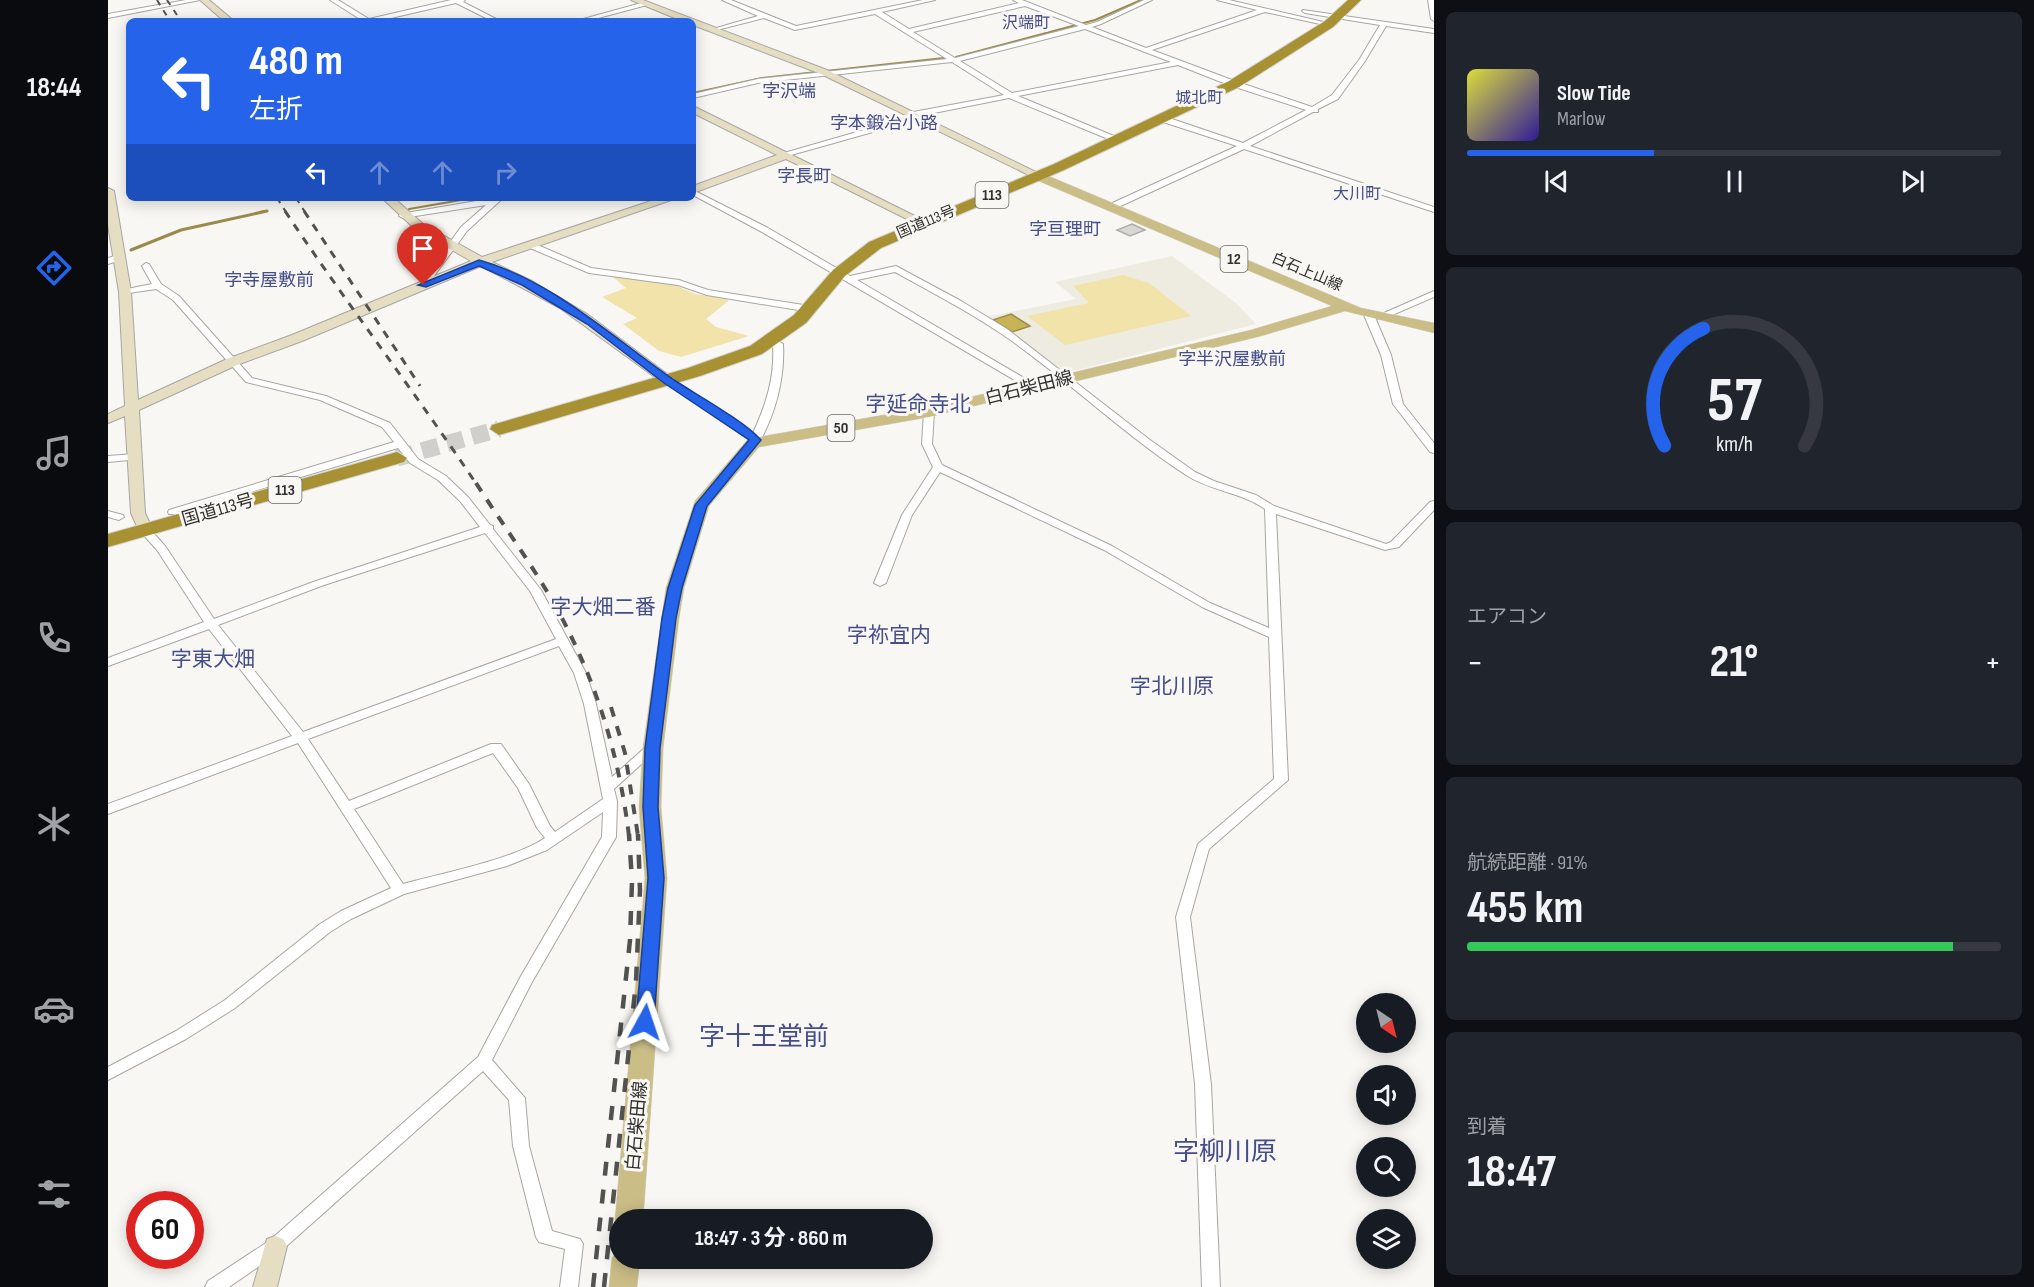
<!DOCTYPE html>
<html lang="ja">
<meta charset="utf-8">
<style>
:root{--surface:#171b24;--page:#20242c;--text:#f1f3f6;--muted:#9ea1a6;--line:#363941;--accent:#2563eb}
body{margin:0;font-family:"Sofia Sans Condensed","Noto Sans JP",sans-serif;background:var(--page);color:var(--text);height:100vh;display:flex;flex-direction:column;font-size:22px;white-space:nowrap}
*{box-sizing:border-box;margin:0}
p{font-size:20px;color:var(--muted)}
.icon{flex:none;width:33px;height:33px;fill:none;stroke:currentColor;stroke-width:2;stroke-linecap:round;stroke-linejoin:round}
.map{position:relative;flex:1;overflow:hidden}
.sheet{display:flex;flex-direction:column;gap:12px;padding:12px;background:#0d0f14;width:600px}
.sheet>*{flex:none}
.hud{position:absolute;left:18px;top:18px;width:570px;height:183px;border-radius:9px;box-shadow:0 3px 15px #0003;background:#2563eb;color:#fff;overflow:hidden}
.needle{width:39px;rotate:145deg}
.buttons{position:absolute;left:1248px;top:993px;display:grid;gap:12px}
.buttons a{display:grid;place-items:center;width:60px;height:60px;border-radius:50%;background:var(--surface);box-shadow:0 3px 15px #0003;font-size:30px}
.speed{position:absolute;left:18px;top:1191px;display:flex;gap:12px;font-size:30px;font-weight:700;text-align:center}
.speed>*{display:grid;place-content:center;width:78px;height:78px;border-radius:50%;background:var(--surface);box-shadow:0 3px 15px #0003;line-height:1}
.speed .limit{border:9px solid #d22;background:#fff;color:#111}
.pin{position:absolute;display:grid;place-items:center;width:51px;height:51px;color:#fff;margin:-62px -26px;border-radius:50% 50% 50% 0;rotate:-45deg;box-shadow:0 0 6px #0007}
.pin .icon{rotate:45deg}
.me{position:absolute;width:66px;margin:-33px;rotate:5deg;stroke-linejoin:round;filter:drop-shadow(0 0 4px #0008)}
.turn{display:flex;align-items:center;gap:21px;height:126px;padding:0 24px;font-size:27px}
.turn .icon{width:78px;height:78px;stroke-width:2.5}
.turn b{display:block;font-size:42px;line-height:51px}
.lanes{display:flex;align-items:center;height:57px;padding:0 24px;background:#0003;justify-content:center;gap:30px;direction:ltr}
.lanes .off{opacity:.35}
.big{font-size:45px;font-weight:700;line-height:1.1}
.sheet .tile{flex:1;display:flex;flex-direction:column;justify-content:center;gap:9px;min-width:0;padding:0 21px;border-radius:9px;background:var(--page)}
.sheet .dial{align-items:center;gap:0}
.dial svg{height:156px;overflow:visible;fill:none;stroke:var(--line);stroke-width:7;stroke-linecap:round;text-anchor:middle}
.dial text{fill:var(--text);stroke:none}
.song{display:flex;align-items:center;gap:18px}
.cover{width:72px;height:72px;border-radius:9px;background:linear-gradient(135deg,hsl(60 70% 55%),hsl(250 70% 35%))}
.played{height:6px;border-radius:3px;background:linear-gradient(90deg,var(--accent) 35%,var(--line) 35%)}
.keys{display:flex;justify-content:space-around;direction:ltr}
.heat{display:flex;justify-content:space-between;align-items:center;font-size:33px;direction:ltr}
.charge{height:9px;border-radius:4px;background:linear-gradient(90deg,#34c759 91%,var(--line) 0)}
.trip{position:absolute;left:501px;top:1209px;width:324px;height:60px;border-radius:30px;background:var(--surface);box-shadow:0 3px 15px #0003;font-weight:700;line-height:60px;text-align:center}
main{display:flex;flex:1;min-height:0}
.tab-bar{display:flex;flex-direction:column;width:108px;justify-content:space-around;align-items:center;background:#090b0e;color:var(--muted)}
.tab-bar .icon{width:42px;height:42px}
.tab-bar .current{color:var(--accent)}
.tab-bar b{font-size:27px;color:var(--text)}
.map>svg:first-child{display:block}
</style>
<main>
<nav class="tab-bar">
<b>18:44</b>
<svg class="icon current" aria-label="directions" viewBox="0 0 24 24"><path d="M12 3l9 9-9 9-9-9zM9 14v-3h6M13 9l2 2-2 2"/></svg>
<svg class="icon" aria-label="music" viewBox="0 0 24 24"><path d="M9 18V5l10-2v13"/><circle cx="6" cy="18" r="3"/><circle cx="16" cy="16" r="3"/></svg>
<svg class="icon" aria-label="phone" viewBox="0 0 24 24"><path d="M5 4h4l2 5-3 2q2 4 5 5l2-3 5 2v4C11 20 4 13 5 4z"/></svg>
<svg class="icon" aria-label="climate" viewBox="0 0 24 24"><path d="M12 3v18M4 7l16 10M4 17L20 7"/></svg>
<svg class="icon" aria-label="car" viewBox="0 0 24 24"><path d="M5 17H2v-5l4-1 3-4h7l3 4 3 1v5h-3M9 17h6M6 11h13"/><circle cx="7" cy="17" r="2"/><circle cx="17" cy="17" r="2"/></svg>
<svg class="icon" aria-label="filters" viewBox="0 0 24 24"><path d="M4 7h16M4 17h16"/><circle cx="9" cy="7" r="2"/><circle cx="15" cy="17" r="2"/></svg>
</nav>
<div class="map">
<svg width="1326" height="1287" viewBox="0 0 1326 1287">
<rect width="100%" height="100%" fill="#f8f7f3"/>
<path fill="#eeece0" d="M1064,256L1128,303L1148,324L954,374L873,318L968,299L947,282Z"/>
<g fill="#f1e3aa">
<path d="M510,275L567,285L587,294L618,298L620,301L598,319L608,327L641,336L573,357L551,351L515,324L529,318L494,297L518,288L505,277Z"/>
<path d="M1015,275L1041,283L1083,316L957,345L919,316L981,303L965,286Z"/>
</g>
<path fill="#c9b357" stroke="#9b8b4a" stroke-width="1.5" d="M903,314L922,326L904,332L885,320Z"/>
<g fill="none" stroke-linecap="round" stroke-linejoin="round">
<g stroke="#9b8b4a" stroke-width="2">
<path d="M848,57L987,20L1033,0"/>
<path d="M585,93L654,78L836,58"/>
<path d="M301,209L365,198"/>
<path d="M152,212L159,211"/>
</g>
<path stroke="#9b8b4a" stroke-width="3" d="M23,250L73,230L159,211"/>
</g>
<path fill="#d8d7d3" stroke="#afaeaa" stroke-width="1.5" d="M1024,224L1037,230L1022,236L1009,230Z"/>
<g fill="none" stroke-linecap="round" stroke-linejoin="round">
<path stroke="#d0cfcb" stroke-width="17" stroke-dasharray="17 9" stroke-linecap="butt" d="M289,458L391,429"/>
<g stroke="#a7a6a2" stroke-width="2">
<g id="street">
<path d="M78,0H92L0,18V14Z"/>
<path d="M222,0H230L261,19L343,0H357L355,2L392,21H384L348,3L270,21H255Z"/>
<path d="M614,0H623L688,26L815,0H827L774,12L801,29L911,3L905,0H914L978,25L989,22L1036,0H1044L993,24L984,27L1038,48L1149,10L1109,0H1121L1224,24L1221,26L1157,12L1044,50L1124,80L1204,107L1224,95L1251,60L1272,25L1197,13L1194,11L1195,10L1326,29V33L1278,26L1257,61L1230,99L1210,109V112H1205L1142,146L1326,207V212L1136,149L1006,209H1000V205L1129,146L1052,121V117H1058L1135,143L1198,110L1118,84L1070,65L910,96L1013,139V143H1010L901,98L811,116V119L676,157V153L801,117L800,113L896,95L844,62L650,83L585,98V94L650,79L839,59L767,14L687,30L656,18L605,31V29L650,16ZM917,6L971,26L847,58L805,32ZM977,29L1063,62L904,93L852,61Z"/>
<path d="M1320,0H1326V21L1323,19Z"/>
<path d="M537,2L539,3V5L479,21H468Z"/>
<path d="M585,190L660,228L742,276L788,266L853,301L899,329L1042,440L1087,472L1106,481L1148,495L1166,506L1278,544L1283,542L1322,502L1326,501V510L1291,547L1277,550L1168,514L1180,780L1101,849L1082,917L1103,1084L1112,1287H1094L1087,1084L1068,917L1090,844L1166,779L1161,637L1094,607L996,550L832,472L804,515L778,583L772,586L766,583L794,515L825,467L814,444L816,412L821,409L826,412L824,444L834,465L1004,546L1102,603L1161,628L1157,509C1133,492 1102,491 1078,475C1017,435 964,384 904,341C867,315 827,294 787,272L749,280L928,385V389H922L654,232L585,195Z"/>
<path d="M386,198H395L359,231L318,287H312L311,285L353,227L378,205L295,218L291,216L292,214Z"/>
<path d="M425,243L483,268L571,280L600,290L702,306L707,309L702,312L599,295L570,285L481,273L422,248L421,246Z"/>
<path d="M12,254L15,255V259L0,264V258Z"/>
<path d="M38,263L41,264L53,284L71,296L144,378L218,396L282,423L310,459L338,476L360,497L382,525L385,526V529L433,590L478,673L488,704L504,777L540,745H550L551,748L506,789L509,801L508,837L424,982L384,1060L417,1098L421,1146L444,1231L472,1239L475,1244L470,1287H452L457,1249L431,1242L428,1237L405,1146L401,1100L375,1071L173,1251L121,1287H97L100,1281L161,1241L370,1057L413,976L494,837L495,812L439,850L399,866L296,894L243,919L222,932L127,1008L78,1039L0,1080V1067L68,1031L117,1000L212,924L233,911L283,888L190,743L0,814V804L184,736L101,629L0,666V658L96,622L49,550L31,530L33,528H41L57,546L106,619L208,581L372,527L352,501L330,480L302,463L290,448L69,514H61L60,512L61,510L286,442L274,427L212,400L138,382L65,300L48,289L14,294V290L44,284L34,266ZM377,533L422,591L448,639L195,732L110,625L216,585ZM451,646L466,673L476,704L495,799L447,832L442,826L421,784L393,744H383L241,801L200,739ZM385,753L410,788L429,828L437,838C404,860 335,873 295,884L246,809Z"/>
<path d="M1326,291V297L1275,319H1269L1267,317Z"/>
<path d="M1261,312L1266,315L1283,355L1295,404L1326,443V453L1322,452L1285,404L1273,355L1256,315Z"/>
<path d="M664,338L675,344C677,379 667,415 650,445H642V440L555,380L560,377L563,378L645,433C658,405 667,377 665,345L659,341Z"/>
<path d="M27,454L32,457L31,459L0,462V456Z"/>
<path d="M0,511L15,515L16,517L11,520L0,517Z"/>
</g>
</g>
<g stroke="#a7a6a2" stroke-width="2">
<g id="secondary">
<path d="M92,0H101L126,21H116Z"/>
<path d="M523,0H535L719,70L936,176L927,178L713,74L585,25V21H574Z"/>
<path d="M585,106L821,223L811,225L678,159L585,193V186L669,155L585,113Z"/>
<path d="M0,188L6,191L23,292L30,400L119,359L184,335L363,261L307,229L274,198H286L315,224L374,257L552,198H569L384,262L424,281L479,314L567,380L565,383H555L452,308L373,266L194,341L129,365L31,410L37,513L45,530L37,535L32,533L23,513L17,416L0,423V414L17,406L11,292L0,225Z"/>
<path d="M167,1236L175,1239L179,1246L169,1287H145L159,1239Z"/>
</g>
</g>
<g stroke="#d5d5d5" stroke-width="1">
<g id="primary">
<path d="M931,172L1253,308L1326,323V333L1237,311L1153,336L821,417L651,447L601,506L576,588L571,618L555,748L553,807L559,878L535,1220H512L511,1229L507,1220L537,878L531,807L535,748L558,588L587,501L640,439L821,407L1143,330L1224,306L926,179V173Z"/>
<path d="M512,1248V1258H532L529,1287H501L504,1258Z"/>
</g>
</g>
<g stroke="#d5d5d5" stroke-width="2">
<g id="highway">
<path d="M1240,0H1253L1225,27L1131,87L956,170L773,248L737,276L698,323L654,354L592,376L398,433L391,435L382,429L384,425L580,368L642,346L686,315L725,270L761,242L946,164L1121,81L1217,21Z"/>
<path d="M289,452L299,458L296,462L0,547V534Z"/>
</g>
</g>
<use href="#street" fill="#fff" fill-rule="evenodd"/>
<use href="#secondary" fill="#e5dec2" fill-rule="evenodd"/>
<use href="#primary" fill="#cabd85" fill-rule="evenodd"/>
<use href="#highway" fill="#a79133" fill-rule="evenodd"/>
<g stroke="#525250" stroke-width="2" stroke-dasharray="6 6" stroke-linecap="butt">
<path d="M49,0L62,21"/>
<path d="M59,0L73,21"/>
<path d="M169,198L178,212"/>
<path d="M188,198L197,212"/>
</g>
<g stroke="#525250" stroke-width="3" stroke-dasharray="8 8" stroke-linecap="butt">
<path d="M177,211C239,304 307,392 369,485"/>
<path d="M196,211L312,386"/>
</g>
<g stroke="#525250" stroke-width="4" stroke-dasharray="10 10" stroke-linecap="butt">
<path d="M368,483C398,530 433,576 458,626C492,693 512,762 521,836"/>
<path d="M503,707L517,753L530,836"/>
</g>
<g stroke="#525250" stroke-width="4.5" stroke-dasharray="14 14" stroke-linecap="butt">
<path d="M485,1287L522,940L524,881L521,834"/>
<path d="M496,1287L528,982L532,890L530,834"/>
</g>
</g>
<path fill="#2563eb" stroke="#184099" stroke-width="1.5" d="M371,260C445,281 504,337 566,380C589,395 636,421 653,440L599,506L574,588L568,618L552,748L550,807L556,878L546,1022L543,1027H531L528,1022L540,878L535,807L537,748L554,618L560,588L587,505L641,440L556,383L479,324L414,285L371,266L318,287L310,285Z"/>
<g text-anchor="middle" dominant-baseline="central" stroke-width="6" stroke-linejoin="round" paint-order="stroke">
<g font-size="15" fill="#2f2f2d" stroke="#f8f7f3">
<text transform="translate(818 222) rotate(-23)">国道113号</text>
<text transform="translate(1199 272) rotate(23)">白石上山線</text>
</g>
<g font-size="16" fill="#454d8a" stroke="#f8f7f3">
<text x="918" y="23">沢端町</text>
<text x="1091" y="98">城北町</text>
<text x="1249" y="194">大川町</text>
</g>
<g fill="#f8f7f3" stroke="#6b6b68" stroke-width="1.5">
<rect x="867.5" y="182" width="33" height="26" rx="4.5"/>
<rect x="1112.5" y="246" width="27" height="26" rx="4.5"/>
<rect x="719.5" y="415" width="27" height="26" rx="4.5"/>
<rect x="160.5" y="477" width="33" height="26" rx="4.5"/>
</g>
<g font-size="16" font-weight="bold" fill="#2f2f2d">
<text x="884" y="195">113</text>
<text x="1126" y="259">12</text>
<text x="733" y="428">50</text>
<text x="177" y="490">113</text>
</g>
<g font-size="18" fill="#454d8a" stroke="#f8f7f3">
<text x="681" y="91">字沢端</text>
<text x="776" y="123">字本鍛冶小路</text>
<text x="696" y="176">字長町</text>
<text x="957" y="229">字亘理町</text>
<text x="161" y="280">字寺屋敷前</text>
<text x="1124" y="359">字半沢屋敷前</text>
</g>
<g font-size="18" fill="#2f2f2d" stroke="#f8f7f3">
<text transform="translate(921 388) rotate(-14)">白石柴田線</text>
<text transform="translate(110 510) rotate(-16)">国道113号</text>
<text transform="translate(529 1126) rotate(-85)">白石柴田線</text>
</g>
<g font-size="21" fill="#454d8a" stroke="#f8f7f3">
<text x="810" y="404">字延命寺北</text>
<text x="495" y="607">字大畑二番</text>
<text x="781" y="635">字祢宜内</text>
<text x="105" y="659">字東大畑</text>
<text x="1064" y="686">字北川原</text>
</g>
<g font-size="26" fill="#454d8a" stroke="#f8f7f3">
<text x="656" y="1037">字十王堂前</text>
<text x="1117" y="1152">字柳川原</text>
</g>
</g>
</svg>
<div class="buttons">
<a><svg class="needle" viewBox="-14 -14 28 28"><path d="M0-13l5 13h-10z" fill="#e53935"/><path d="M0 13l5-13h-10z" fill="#9ea1a6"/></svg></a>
<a><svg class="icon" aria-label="sound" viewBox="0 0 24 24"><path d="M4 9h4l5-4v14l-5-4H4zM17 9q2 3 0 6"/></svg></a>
<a><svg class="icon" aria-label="search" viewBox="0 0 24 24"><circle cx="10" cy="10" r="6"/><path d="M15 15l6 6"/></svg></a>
<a><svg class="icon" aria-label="layers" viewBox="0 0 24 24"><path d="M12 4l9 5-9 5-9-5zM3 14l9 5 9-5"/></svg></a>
</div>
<div class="speed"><div class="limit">60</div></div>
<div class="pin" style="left:315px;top:285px;background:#d93025"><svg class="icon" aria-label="arrive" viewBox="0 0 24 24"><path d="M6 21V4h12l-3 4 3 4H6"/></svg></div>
<svg class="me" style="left:537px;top:1022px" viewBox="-20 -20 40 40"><path d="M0-17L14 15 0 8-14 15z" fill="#2563eb" stroke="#fff" stroke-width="4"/></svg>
<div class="trip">18:47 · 3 分 · 860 m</div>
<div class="hud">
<div class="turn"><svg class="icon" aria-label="left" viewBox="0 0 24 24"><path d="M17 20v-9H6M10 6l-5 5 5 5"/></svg><div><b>480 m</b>左折</div></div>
<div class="lanes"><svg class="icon" aria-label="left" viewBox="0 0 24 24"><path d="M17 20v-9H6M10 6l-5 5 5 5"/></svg><svg class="icon off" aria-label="ahead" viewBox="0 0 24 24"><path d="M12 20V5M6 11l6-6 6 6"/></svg><svg class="icon off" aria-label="ahead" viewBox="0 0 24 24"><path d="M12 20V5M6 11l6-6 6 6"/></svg><svg class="icon off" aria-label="right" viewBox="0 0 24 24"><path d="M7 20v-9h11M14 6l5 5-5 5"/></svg></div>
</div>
</div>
<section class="sheet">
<div class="tile">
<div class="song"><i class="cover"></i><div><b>Slow Tide</b><p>Marlow</p></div></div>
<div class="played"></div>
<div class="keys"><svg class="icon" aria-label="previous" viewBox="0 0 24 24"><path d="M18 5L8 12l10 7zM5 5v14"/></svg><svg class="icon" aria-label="pause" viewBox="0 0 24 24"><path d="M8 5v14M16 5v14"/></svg><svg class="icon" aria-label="next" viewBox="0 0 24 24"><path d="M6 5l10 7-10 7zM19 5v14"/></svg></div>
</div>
<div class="tile dial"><svg viewBox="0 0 100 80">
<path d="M14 69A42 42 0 1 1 86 69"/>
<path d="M14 69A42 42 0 0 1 34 9" stroke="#2563eb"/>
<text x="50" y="56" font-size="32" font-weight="700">57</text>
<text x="50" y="72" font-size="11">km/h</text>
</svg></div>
<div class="tile"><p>エアコン</p>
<div class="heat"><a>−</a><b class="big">21°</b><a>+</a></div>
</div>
<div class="tile"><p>航続距離 · 91%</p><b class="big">455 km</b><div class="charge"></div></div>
<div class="tile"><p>到着</p><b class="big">18:47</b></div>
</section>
</main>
